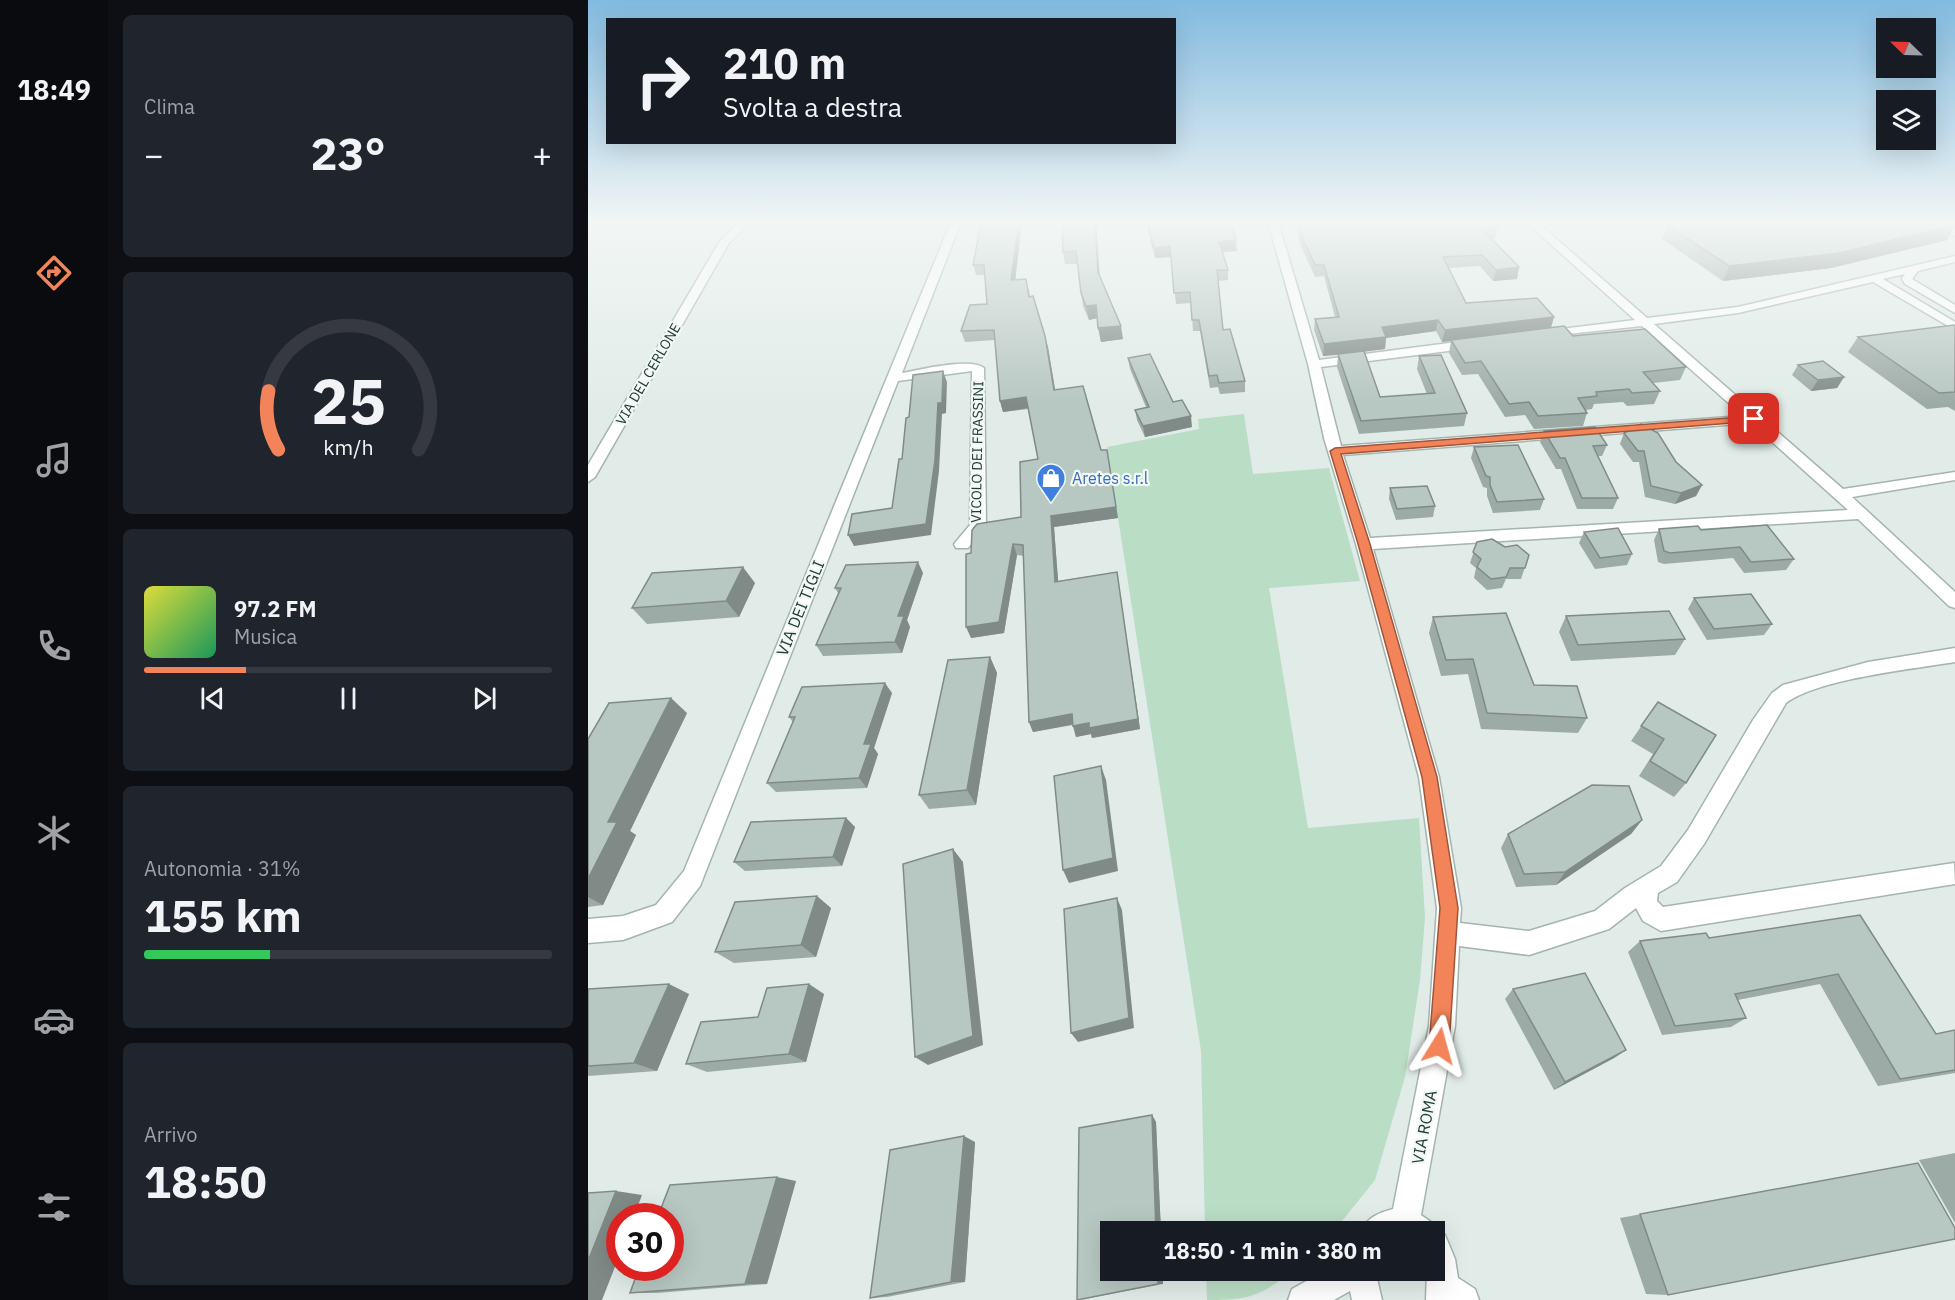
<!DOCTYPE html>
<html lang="it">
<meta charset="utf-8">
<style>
:root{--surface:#171b24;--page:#20242c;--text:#f1f3f6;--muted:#9ea1a6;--line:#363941;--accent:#f38459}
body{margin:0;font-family:"IBM Plex Sans",sans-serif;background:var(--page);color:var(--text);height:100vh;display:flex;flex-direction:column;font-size:22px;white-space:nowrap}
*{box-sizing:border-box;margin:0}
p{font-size:20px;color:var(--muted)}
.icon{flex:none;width:33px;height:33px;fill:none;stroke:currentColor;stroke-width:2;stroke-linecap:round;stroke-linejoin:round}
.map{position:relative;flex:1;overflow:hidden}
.details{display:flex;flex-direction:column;gap:15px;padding:15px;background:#0d0f14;width:480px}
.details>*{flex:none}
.top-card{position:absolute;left:18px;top:18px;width:570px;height:126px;border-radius:0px;box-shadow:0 6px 24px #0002;background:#171b24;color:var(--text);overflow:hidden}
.needle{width:39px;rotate:293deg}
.controls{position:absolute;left:1288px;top:18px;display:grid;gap:12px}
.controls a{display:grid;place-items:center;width:60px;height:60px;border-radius:0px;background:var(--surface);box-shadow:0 6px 24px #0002;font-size:30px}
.speed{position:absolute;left:18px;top:1203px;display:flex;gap:12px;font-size:30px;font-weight:700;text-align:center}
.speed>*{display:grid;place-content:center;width:78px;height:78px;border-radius:50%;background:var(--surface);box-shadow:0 6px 24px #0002;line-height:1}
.speed .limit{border:9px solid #d22;background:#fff;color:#111}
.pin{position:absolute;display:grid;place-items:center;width:51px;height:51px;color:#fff;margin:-26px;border-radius:12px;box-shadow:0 3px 9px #0006}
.me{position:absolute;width:66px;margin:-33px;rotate:8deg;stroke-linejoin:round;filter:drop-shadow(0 0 4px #0008)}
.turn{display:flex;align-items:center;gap:21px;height:126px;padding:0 18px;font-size:27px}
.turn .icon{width:78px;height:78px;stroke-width:2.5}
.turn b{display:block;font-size:42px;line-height:51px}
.big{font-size:45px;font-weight:700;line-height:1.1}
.details .widget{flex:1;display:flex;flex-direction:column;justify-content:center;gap:9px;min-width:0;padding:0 21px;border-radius:9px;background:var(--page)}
.details .dial{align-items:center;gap:0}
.dial svg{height:156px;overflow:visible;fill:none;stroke:var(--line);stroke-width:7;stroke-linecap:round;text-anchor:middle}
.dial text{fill:var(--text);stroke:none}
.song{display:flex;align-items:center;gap:18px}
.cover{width:72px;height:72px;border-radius:9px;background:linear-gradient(135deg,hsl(60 70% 55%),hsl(150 70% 35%))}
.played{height:6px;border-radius:3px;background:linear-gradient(90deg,var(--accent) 25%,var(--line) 25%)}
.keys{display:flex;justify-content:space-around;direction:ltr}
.heat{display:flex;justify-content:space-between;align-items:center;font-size:33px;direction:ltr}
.charge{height:9px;border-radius:4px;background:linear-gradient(90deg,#34c759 31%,var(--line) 0)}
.trip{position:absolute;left:512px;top:1221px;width:345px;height:60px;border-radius:0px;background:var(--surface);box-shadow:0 6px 24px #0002;font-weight:700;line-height:60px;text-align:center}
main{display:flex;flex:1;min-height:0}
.tab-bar{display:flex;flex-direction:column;width:108px;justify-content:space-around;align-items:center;background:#090b0e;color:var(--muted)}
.tab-bar .icon{width:42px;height:42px}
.tab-bar .selected{color:var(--accent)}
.tab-bar b{font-size:27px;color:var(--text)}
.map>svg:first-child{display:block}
</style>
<main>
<nav class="tab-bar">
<b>18:49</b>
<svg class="icon selected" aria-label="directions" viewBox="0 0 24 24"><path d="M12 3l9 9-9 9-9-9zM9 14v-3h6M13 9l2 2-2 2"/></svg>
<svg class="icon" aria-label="music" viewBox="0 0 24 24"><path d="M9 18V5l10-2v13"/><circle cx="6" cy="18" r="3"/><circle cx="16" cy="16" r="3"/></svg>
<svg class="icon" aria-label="phone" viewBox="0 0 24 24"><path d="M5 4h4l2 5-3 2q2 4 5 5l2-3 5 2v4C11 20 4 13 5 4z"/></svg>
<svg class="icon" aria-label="climate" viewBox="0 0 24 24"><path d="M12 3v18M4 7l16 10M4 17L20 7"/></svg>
<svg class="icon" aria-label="car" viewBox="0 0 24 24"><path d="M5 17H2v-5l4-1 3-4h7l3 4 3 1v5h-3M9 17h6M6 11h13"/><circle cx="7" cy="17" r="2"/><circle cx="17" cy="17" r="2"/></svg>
<svg class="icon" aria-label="filters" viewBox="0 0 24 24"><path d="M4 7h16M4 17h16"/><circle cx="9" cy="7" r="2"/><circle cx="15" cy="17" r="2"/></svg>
</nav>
<section class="details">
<div class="widget"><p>Clima</p>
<div class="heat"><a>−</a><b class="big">23°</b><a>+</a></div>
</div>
<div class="widget dial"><svg viewBox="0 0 100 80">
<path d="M14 69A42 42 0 1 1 86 69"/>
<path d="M14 69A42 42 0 0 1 9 39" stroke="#f38459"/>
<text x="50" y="56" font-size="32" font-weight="700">25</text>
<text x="50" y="72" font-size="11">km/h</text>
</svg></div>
<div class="widget">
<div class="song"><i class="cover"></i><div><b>97.2 FM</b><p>Musica</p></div></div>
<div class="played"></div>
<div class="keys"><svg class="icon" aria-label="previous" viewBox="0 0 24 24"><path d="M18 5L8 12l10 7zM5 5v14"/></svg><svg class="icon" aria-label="pause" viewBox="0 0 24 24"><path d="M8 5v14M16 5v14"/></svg><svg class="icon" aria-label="next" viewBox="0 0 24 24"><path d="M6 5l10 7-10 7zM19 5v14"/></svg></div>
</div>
<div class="widget"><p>Autonomia · 31%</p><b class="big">155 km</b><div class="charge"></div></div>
<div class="widget"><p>Arrivo</p><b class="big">18:50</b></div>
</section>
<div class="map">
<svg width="1367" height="1300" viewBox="0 0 1367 1300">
<rect width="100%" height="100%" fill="#e1ece8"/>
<g fill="#baddc5">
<path d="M656,414L665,474L741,468L772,581L681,588L720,828L831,818L837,918L832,980L817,1077L787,1180L746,1231H617L613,1051L519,447L611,429L610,419Z"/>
<path d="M618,1271V1270L704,1271C674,1296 659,1300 619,1300Z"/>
</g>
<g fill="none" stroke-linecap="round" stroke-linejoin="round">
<g stroke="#a4b4af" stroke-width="3">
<g id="minor">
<path d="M151,222H162L141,243L7,477L0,482V465L132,241Z"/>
<path d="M363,222H373L314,373C331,370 383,357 396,368L398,526L380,548H368L366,544L382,525L384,371L310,381L112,886L84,922L35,940L0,943V919L35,916L68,905L96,871Z"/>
<path d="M680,222H690L731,360L884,340L890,344L884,348L733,367L753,446L1155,416L1054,326L952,337V333L956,331L1047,320L938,222H949L1059,318L1150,307L1367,256V262L1330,271L1324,279L1367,305V313L1317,284L1314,279L1317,274L1295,279L1367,322V330L1285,282L1150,313L1066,324L1255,489L1367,472V480L1264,497L1367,592V608L1361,606L1270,519L785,549L851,777L873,908L872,923L941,931L1007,911L1037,888L1073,866L1100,830L1165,720L1184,693L1195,685L1280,662L1367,648V662C1324,669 1230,679 1198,703L1116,844L1089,882L1070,893L1069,901L1075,907L1366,863L1367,884L1073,931L1055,921L1048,908L1021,929L941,955L871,946L867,1026L833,1215L843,1222L848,1232L857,1235L867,1259L870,1278L887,1289L891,1300H838L839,1270H846V1232H773C779,1217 791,1213 805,1209L841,1026L849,908L831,777L768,544L736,438L720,364ZM1163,423L1260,510L782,538L755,455Z"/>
<path d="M1339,222H1352L1367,229V236Z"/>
<path d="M738,1270H787L794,1300H764L762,1291L746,1300H700L704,1289Z"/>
</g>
</g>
<use href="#minor" fill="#fff" fill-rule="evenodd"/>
</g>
<g fill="#9daba6">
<path d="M393,222H434L427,280L441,289L442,297L460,347L467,390L521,461L530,518L466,527L470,581L529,572L552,729L504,738L503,734L488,737L485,725L445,732L441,722L436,556L429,555L416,633L383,638V553L433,517L450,459L440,409L415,412L412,401L407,340L377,342L373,331L399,304L397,275H388L385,265Z"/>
<path d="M474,222H508L512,276L535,339L513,342L509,318L501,320L495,306L493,293L490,264H477L475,252Z"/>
<path d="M559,222L649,251L634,252L640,270V280L630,281L635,330L657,381V392L632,394L630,387L622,388L612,331H605L603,303L588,304L583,257L567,258L561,236Z"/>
<path d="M706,222H904L909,228L907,239H904L931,267L929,279L905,281L892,266L860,268L878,303L963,328L985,336L1098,367L1092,380L1065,383L1072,391L1066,404L1039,406L1035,402L1006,404L1004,409L998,410L999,413L995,426L946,429L937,415L917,417L890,374L874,375L861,353L863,341L854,342L848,331L798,338L797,349L776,352L792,397L839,394L829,369L831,356L879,413L876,426L771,434L749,367L750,355L735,356L726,330L727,319L747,317L736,276L727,277L713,246Z"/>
<path d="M1079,225L1359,240L1243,268L1135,281L1074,239Z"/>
<path d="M1367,326V411L1360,407L1339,409L1260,352L1270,337Z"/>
<path d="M540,358L585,402L604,427L557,437L549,420L547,410L558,407L542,369Z"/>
<path d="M1210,365L1256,377L1249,388L1223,391L1204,375Z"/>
<path d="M956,431L1019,445L1014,456H1010L1030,498L1025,509H989L973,469H968L952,442Z"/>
<path d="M1036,433L1088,462L1114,485L1108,496L1087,504L1057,497L1051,462H1045L1032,444Z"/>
<path d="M886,447L956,499L952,510L905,513L899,496V488L895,487L883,458Z"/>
<path d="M802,488L847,506L845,517L808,520L801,499Z"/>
<path d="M1071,529L1113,530L1206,559L1198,570L1156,573L1145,558L1076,564L1070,562L1066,540Z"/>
<path d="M996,532L1044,554L1039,565L1007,569L991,543Z"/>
<path d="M889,542L917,547L941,555L933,579H918L914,588L899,590L886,578L888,568L882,563Z"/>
<path d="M335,573L319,620L322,627L314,653L235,656L228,645L250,593L247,588Z"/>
<path d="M167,583L151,617L59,624L44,608Z"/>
<path d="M1106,598L1184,624L1176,635L1119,640L1100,609Z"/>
<path d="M978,616L1097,639L1087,655L983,661L971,632Z"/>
<path d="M845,617L946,685L999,718L990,733L893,729L880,674L853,676L841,633Z"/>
<path d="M402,657L409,673L388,805L341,809L331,795Z"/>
<path d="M304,693L286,748L290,754L279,788L188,792L179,783L205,722L201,717Z"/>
<path d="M1070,702L1098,783L1086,797L1051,776L1065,754L1043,741Z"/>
<path d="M99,713L42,831L48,835L15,905L0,907V739Z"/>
<path d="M258,818L267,827L254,866L157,871L146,862Z"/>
<path d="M1054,820L1043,834L968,885L928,887L913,848L920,834Z"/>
<path d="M243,908L228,957L146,963L127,952Z"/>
<path d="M1272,915L1348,1034L1367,1030V1073L1290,1086L1232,984L1150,1000L1158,1018L1143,1027L1074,1035L1040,952L1052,941L1121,938Z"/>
<path d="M0,989L101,994L69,1071L0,1076Z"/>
<path d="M925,989L1038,1050L1026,1058L966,1090L917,999Z"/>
<path d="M236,994L218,1062L119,1072L98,1064L170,1017Z"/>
<path d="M564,1115L568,1122L573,1232H522L575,1284L497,1299L489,1300Z"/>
<path d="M387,1142L377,1282L299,1297L282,1298Z"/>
<path d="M1367,1153V1223L1331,1160Z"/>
<path d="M1330,1163L1080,1295L1058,1294L1032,1218Z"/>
<path d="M208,1181L179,1284L69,1293H42Z"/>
</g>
<g fill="#808b87">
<path d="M64,222H107L67,227Z"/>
<path d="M431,222H434L426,291L423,280Z"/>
<path d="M507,222H508L512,285L510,272Z"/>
<path d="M1367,225L1359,240L1243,268L1135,281L1141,266Z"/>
<path d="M648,240L649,251L631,252V242Z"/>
<path d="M582,246L583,257L567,258L566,248Z"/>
<path d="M931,267L929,279L905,281L908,270Z"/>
<path d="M508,305L510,318L501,320L498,306Z"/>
<path d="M966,317L963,328L854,342L857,330Z"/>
<path d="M850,320L848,331L798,338L797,349L735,356L736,344L794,327Z"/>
<path d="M533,326L535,339L513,342L510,328Z"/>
<path d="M457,336L460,347L469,401L466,390Z"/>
<path d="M355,371L359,382L358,413L354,414L351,471L343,535L266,546L260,535L338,524L350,403Z"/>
<path d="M1256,377L1249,388L1223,391L1230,380Z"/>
<path d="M438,397L441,408L415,412L412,401Z"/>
<path d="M603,416L604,427L557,437L555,426Z"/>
<path d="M519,450L530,518L466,527L471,593L467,582L463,516Z"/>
<path d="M1114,485L1108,496L1087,504L1093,493Z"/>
<path d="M425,544L429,555L416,633L383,638L378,627Z"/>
<path d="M330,562L335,573L319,620L322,627L314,653L307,642L310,616Z"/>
<path d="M155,567L167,583L151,617L138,601Z"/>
<path d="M529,572L552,729L504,738L503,734L488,737L485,726Z"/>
<path d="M402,657L409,673L388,805L379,790Z"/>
<path d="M297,683L304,693L286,748L290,754L279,788L271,778L276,744Z"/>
<path d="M83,698L99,713L42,831L48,835L15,905L0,897V879L20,822Z"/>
<path d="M484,714L487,724L445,732L441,722Z"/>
<path d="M513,766L518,780L530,871L481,883L475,870Z"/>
<path d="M258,818L267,827L254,866L245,857Z"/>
<path d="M1054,820L1043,834L968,885L977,872Z"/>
<path d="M365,849L375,862L395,1045L340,1065L327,1057Z"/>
<path d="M229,896L243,908L228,957L213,945Z"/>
<path d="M529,898L534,910L546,1028L490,1042L483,1033Z"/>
<path d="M81,984L101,994L69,1071L46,1063Z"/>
<path d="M221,984L236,994L218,1062L201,1054Z"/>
<path d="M1038,1050L1026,1058L966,1090L977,1082Z"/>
<path d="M564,1115L568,1122L573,1232H568Z"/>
<path d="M376,1136L387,1142L377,1282H363Z"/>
<path d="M189,1177L208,1181L179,1284H157Z"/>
<path d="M28,1191L54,1195L46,1216H32V1254L14,1300H0V1261Z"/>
<rect x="570" y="1270" width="5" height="14"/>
</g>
<g fill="#b7c7c1" stroke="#808b87" stroke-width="1.5">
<path d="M393,222H431L423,280L438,279L441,297L445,296L457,336L466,390L495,386L513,450H519L528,507L463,516L467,582L529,572L550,719L501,728V723L485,726L484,714L441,722L435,545L425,544L411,622L378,627V554L383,553L384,530L389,524L433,517L432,462L450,459L438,397L412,401L406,330L373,331L382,305L399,304L396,265H385Z"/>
<path d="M474,222H507L510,272L533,326L510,328L508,305L498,306L493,293L488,251L475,252Z"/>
<path d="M559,222H643L648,240L631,242L640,270H629L635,330L642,329L657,381L631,383L629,375L621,376L611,320H604L602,292L586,293L582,246L566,248Z"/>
<path d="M710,222H904L909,228L895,230L931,267L908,270L894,255L855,257L878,303L949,298L966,317L857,330L850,320L794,327L798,337L736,344L727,319L751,317L736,265H727L713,235Z"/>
<path d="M1101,222H1360L1367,225L1251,253L1141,266L1079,225Z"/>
<path d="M1366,325L1367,326V392L1351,393L1270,337Z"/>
<path d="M976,326L985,336L1057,329L1098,367L1055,372L1072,391L1044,393L1041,389L1008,392L1009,396L990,398L999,413L950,416L941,402L921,404L893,361L877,363L863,340Z"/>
<path d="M776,351L792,397L847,393L831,356L853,355L879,413L773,421L750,354Z"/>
<path d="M562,354L585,402L594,400L603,416L555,426L547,410L561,407L540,358Z"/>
<path d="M1235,361L1256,377L1230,380L1210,365Z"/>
<path d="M355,371L354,403H350L347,460L338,524L260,535L264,514L304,508L311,459H314L318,418L321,417L325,375Z"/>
<path d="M1053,424L1070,433L1088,462L1114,485L1093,493L1063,486L1056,451H1050L1036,433Z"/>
<path d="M1007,427L1019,445L1005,446L1030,498H994L977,458H972L956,431Z"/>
<path d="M930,445L956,499L909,502L902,485V477L898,476L886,447Z"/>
<path d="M839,486L847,506L809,509L802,488Z"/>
<path d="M1179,525L1206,559L1163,562L1152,547L1082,553L1076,551L1071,529L1110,526L1113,530Z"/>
<path d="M1030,528L1044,554L1012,558L996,532Z"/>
<path d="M904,539L917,547L929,545L941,555L937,568H922L918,577L903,579L889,567L893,559L885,552L889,542Z"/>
<path d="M330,562L310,616H316L307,642L228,645L253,588H247L258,565Z"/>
<path d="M155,567L138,601L44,608L64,573Z"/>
<path d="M1163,594L1184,624L1126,629L1106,598Z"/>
<path d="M1081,611L1097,639L990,645L978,616Z"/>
<path d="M918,613L946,685L989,686L999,718L899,713L885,659L858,660L845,617Z"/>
<path d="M402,657L379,790L331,795L360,660Z"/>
<path d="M297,683L276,744H283L271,778L179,783L207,717H201L214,687Z"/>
<path d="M83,698L20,822H29L0,879V739L21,703Z"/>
<path d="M1070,702L1128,735L1098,783L1062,761L1076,739L1053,726Z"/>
<path d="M513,766L525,858L475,870L466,776Z"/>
<path d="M1004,785L1041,786L1054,820L977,872L936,874L920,834Z"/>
<path d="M258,818L245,857L146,862L163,822Z"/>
<path d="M365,849L385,1036L327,1057L315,864Z"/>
<path d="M229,896L213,945L127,952L147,902Z"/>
<path d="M529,898L541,1018L483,1033L476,909Z"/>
<path d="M1272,915L1348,1034L1367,1030V1070L1312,1079L1250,974L1147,994L1158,1018L1087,1026L1052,941L1118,933L1121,938Z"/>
<path d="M997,973L1038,1050L977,1082L925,989Z"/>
<path d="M81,984L46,1063L0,1066V989Z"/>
<path d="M221,984L201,1054L98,1064L113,1022L170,1017L179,988Z"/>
<path d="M564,1115L568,1232H522V1270H570V1284L489,1300L491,1128Z"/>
<path d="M376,1136L363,1282L282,1298L302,1150Z"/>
<path d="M1330,1163L1367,1228V1239L1080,1295L1052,1214Z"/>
<path d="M189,1177L157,1284L42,1293L51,1268H82V1216H70L82,1185Z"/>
<path d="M28,1191L0,1261V1193Z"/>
</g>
<linearGradient id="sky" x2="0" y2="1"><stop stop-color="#82badf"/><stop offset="0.55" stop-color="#f2f6f5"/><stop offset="1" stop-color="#f2f6f5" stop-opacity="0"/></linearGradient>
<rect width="1367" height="404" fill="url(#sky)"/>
<path fill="#f38459" stroke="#9e563a" stroke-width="1.5" d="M1166,416L1169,417V421L753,454L782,544L849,777L870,908L861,1046L858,1053L851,1056L844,1053L841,1046L852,908L834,777L770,544L742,451L747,448Z"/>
<defs>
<g id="shop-pin" transform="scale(1.5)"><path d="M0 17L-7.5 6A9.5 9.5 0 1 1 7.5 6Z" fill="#3f7fe0" stroke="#f2f8f5"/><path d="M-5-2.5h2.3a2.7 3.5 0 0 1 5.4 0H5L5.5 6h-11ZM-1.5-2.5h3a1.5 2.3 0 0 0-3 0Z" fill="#fff"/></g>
</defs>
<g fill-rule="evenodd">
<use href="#shop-pin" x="463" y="478"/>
</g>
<g text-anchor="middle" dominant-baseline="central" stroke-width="4.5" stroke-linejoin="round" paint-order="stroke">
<g font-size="14" fill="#213d37" stroke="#f2f8f5">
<text transform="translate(60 374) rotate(-60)">VIA DEL CERLONE</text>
<text transform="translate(389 452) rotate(-89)">VICOLO DEI FRASSINI</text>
</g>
<g font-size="16" fill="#366cbe" stroke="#f2f8f5" text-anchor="start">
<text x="484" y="478">Aretes s.r.l</text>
</g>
<g font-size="16" fill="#213d37" stroke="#f2f8f5">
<text transform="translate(212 608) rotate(-68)">VIA DEI TIGLI</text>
<text transform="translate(836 1127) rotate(-79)">VIA ROMA</text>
</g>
</g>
</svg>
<div class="controls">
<a><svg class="needle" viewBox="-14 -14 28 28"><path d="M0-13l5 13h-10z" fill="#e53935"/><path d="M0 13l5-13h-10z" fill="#9ea1a6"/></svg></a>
<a><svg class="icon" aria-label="layers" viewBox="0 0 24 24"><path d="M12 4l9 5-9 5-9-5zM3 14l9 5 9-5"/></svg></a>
</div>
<div class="speed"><div class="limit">30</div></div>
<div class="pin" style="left:1166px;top:419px;background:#d93025"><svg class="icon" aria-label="arrive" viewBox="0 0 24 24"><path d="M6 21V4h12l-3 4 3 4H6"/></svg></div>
<svg class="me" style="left:851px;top:1046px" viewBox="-20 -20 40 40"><path d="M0-17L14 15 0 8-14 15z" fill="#f38459" stroke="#fff" stroke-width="4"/></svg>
<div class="trip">18:50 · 1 min · 380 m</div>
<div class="top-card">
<div class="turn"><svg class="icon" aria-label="right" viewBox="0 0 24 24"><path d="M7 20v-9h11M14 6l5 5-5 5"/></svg><div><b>210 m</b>Svolta a destra</div></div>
</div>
</div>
</main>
